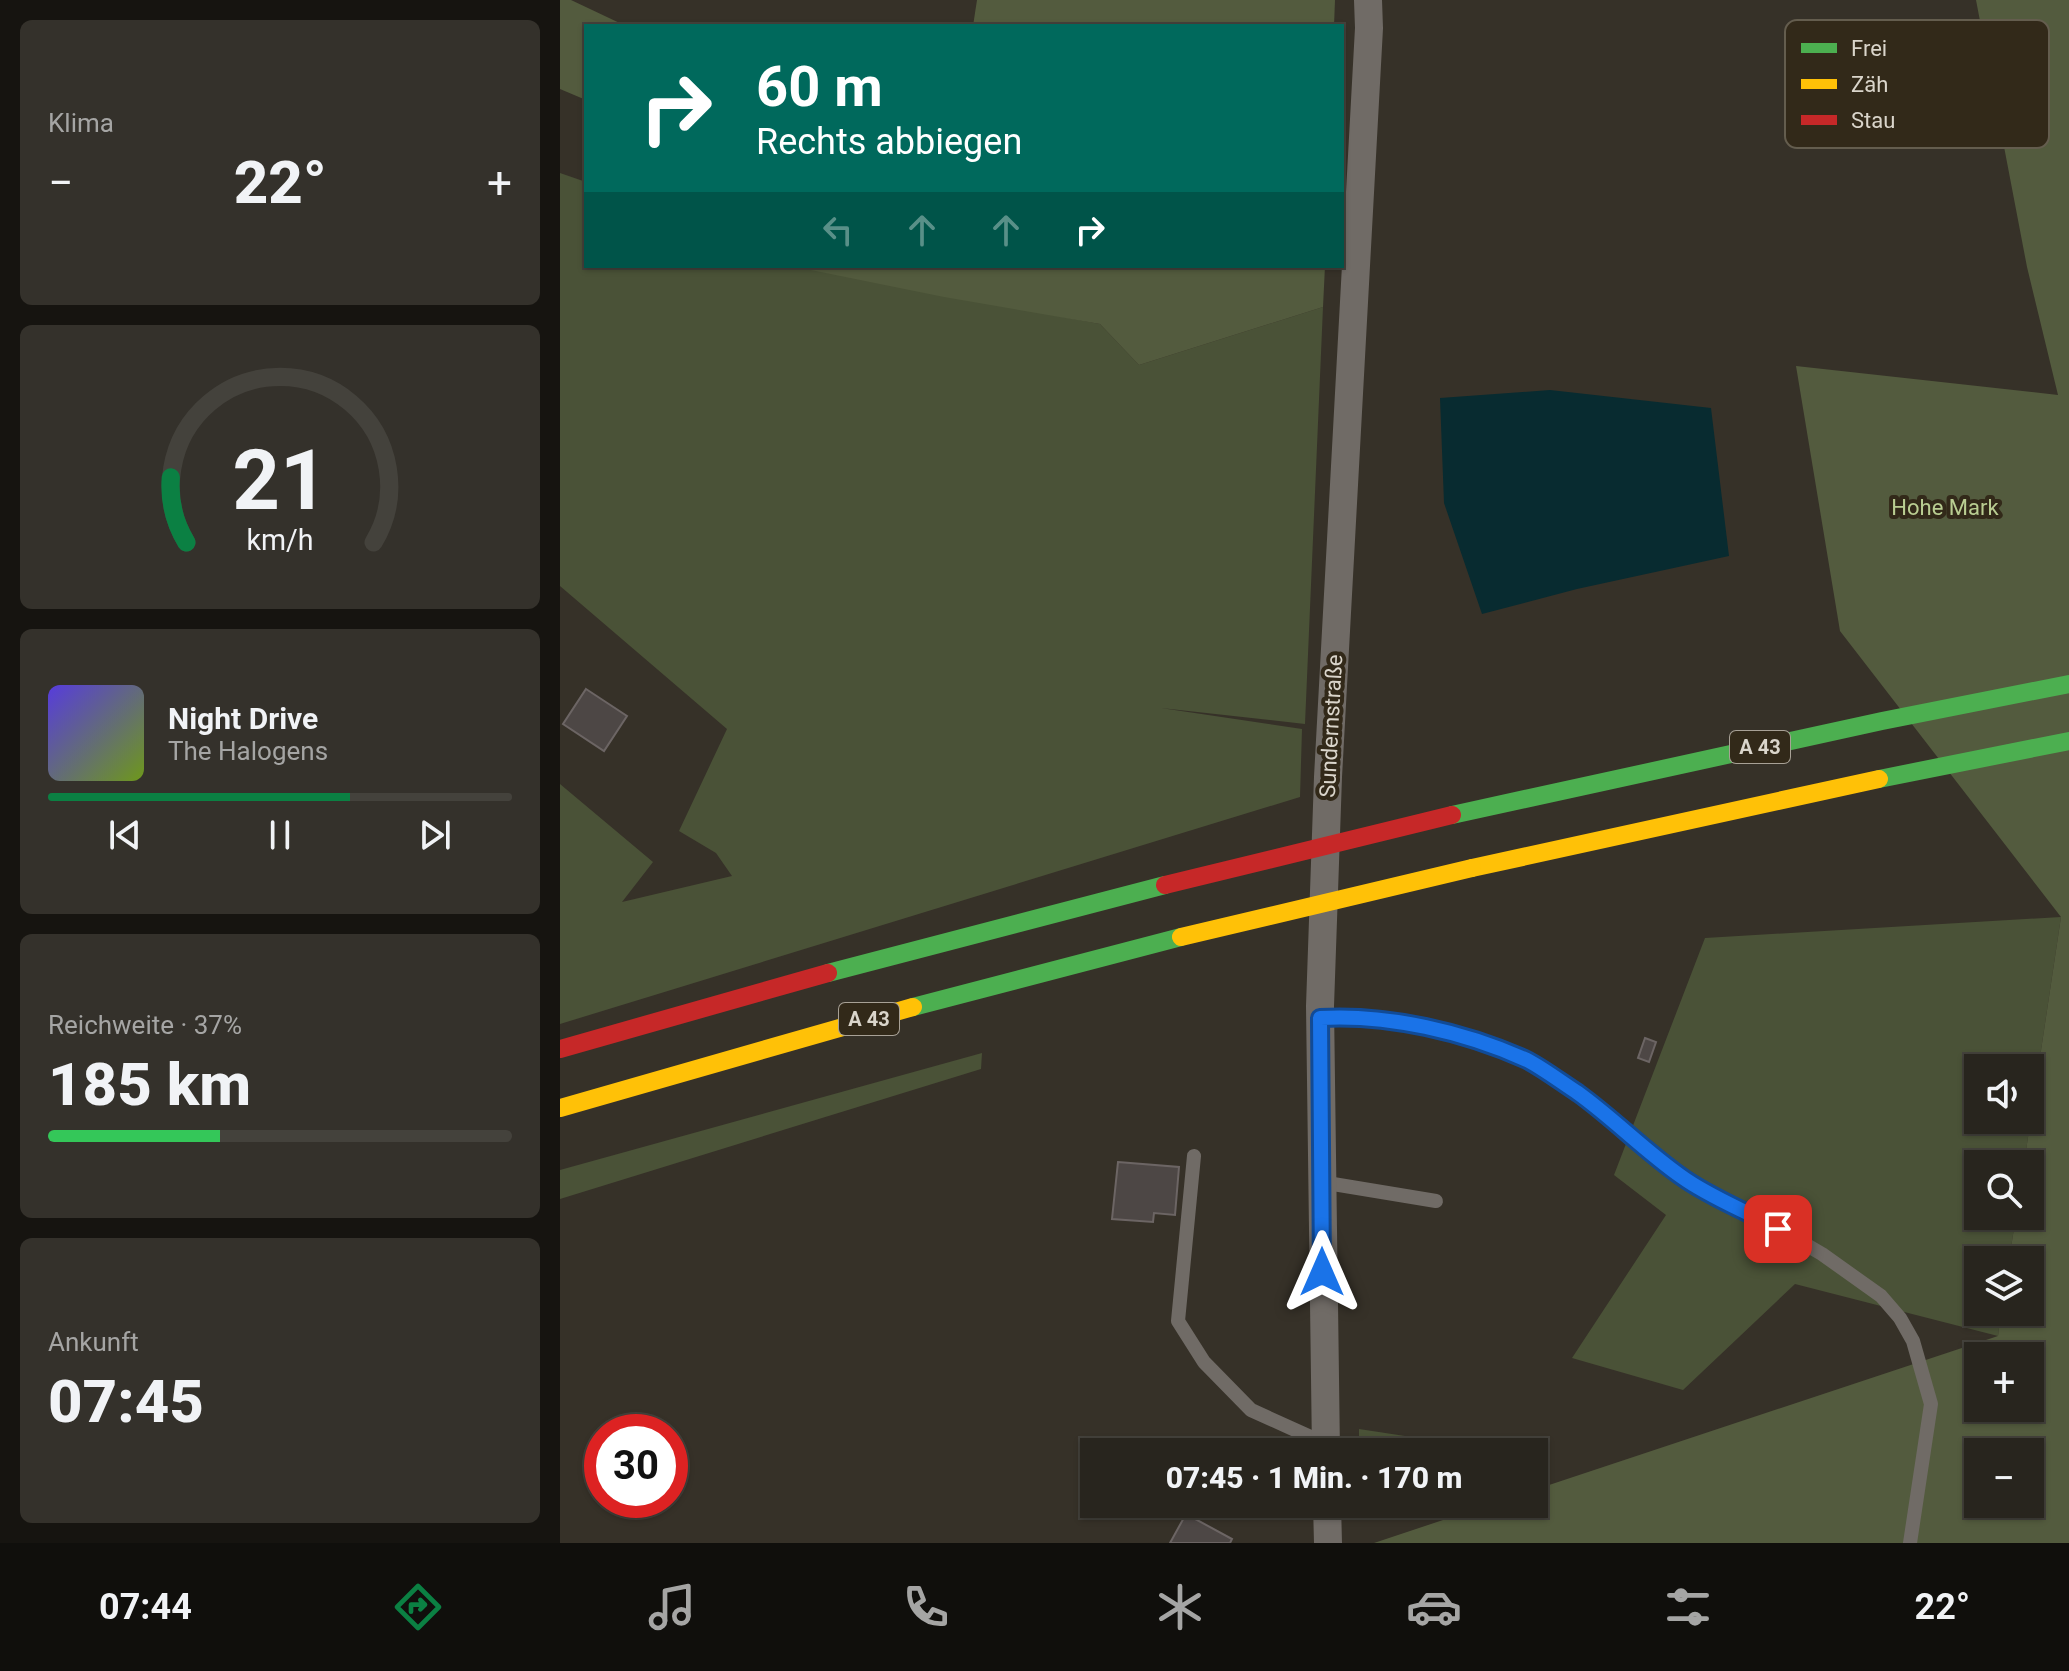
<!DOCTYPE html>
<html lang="de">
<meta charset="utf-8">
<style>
:root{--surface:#28251e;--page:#34312b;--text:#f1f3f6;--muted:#a5a5a4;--line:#44423c;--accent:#0b8043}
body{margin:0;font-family:Roboto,sans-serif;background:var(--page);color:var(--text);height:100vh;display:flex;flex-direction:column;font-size:30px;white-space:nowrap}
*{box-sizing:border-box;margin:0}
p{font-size:26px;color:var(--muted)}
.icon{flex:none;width:44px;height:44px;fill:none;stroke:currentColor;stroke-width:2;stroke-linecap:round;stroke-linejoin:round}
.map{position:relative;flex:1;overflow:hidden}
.side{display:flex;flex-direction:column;gap:20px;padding:20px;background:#161410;width:560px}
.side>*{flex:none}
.banner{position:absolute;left:24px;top:24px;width:760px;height:244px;border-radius:0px;box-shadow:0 2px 6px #0004,0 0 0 2px var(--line);background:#00695c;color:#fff;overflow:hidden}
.controls{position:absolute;left:1404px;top:1054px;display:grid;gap:16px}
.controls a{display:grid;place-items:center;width:80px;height:80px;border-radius:0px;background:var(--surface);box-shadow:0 2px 6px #0004,0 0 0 2px var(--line);font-size:40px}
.speed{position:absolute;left:24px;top:1414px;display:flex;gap:16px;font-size:40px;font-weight:700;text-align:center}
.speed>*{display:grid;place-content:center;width:104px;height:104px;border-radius:50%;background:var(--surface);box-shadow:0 2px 6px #0004,0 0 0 2px var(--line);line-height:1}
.speed .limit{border:12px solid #d22;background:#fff;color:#111}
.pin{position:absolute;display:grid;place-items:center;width:68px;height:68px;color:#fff;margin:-34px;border-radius:16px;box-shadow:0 4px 12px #0006}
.me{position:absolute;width:88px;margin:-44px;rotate:0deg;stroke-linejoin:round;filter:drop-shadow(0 0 6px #0008)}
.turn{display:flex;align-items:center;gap:28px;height:168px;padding:0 40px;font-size:36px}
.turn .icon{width:104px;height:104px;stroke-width:2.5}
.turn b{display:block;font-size:56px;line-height:68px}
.lanes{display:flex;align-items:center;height:76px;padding:0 40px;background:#0003;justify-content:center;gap:40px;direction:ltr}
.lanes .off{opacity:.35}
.big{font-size:60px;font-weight:800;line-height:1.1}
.side .card{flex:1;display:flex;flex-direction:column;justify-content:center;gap:12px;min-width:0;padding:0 28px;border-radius:12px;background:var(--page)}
.side .dial{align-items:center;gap:0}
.dial svg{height:208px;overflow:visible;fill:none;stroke:var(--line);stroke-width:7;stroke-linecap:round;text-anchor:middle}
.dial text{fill:var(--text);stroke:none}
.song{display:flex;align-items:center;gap:24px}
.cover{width:96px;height:96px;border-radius:12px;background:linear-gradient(135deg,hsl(250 70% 55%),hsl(80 70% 35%))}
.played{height:8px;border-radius:4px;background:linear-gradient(90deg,var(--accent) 65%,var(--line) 65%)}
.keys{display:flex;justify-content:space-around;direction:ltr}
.heat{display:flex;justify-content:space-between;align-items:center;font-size:44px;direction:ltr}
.charge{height:12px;border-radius:6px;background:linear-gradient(90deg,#34c759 37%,var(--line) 0)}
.trip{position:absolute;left:520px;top:1438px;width:468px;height:80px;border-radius:0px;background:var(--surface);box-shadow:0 2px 6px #0004,0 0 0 2px var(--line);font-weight:800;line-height:80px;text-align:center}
.menu{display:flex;height:128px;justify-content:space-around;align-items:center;background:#100f0c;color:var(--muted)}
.menu .icon{width:56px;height:56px}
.menu .selected{color:var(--accent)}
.menu b{font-size:36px;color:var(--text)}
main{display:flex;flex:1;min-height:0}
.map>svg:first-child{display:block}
</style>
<main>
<section class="side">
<div class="card"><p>Klima</p>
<div class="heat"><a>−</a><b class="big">22°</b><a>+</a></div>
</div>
<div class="card dial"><svg viewBox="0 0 100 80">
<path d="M14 69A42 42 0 1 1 86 69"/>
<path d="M14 69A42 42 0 0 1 8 44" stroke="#0b8043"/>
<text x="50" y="56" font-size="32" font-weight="700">21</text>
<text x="50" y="72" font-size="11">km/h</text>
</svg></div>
<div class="card">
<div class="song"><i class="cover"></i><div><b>Night Drive</b><p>The Halogens</p></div></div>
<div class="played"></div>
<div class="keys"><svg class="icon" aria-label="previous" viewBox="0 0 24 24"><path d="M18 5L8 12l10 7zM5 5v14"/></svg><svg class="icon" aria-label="pause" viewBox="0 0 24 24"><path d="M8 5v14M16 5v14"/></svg><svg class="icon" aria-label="next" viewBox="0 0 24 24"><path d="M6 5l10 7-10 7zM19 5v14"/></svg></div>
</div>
<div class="card"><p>Reichweite · 37%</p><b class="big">185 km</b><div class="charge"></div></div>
<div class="card"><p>Ankunft</p><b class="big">07:45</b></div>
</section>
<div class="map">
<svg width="1509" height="1543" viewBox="0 0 1509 1543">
<rect width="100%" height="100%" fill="#363128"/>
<g fill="#4a5237" fill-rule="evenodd">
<path d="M0,173L26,182V266H237L540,324L579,365L763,307L745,724L601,708L742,729L740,797L0,1024V784L93,862L62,902L172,876L156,853L119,831L167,729L0,586Z"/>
<path d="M1501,917L1464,1164H1418V1216H1456L1449,1260H1418V1312H1441L1438,1336L1235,1284L1123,1390L1012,1358L1106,1215L1054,1175L1145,938ZM1418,1068H1470V1120H1418Z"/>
<path d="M422,1053L421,1069L0,1199V1170Z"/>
<path d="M799,1429L950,1452H799Z"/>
</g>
<g fill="#535b3e" fill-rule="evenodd">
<path d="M0,0H11L66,26H26V100L0,89Z"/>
<path d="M417,0H775L774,26H413Z"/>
<path d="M1416,0H1509V1543H814L931,1504H974V1490L1438,1336L1441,1312H1470V1260H1449L1456,1216H1470V1164H1464L1501,917L1280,631L1236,366L1498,395L1467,267ZM1418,1356H1470V1408H1418ZM1418,1452H1470V1504H1418Z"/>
<path d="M231,266H765L763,307L579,365L540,324L384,297Z"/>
</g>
<path fill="#082b30" d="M990,390L1151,408L1169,556L1017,589L922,614L884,503L880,398Z"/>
<g fill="#4d4745" stroke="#6c6564" stroke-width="2">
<path d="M26,689L67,716L44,751L3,724Z"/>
<path d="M1085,1038L1096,1042L1089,1062L1078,1058Z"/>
<path d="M558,1162L619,1167L615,1215L594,1213L593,1222L552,1219Z"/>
<path d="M602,1504H632L624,1516Z"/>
<path d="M626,1514L672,1539L670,1543H610Z"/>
</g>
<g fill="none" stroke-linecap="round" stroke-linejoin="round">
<g stroke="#706b66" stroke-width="14">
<path d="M760,1018L794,1016L875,1030L922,1043L968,1061L1019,1094L1123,1178L1197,1216L1262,1254L1321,1296L1340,1318L1353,1341L1371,1404L1350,1543"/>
<path d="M634,1156L618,1321L644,1362L691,1410L766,1444"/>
<path d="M761,1182L876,1201"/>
</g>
<g stroke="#706b66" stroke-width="28">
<path d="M766,1452L760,1006L768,777L809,28L808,0"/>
<path d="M767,1504L768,1543"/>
</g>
<g stroke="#4caf50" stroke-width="18">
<path d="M1319,779L1509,741"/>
<path d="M892,815L1322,721L1509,684"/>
<path d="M268,973L605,885"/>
<path d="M353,1007L621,937"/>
</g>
<g stroke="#ffc107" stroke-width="18">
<path d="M912,868L1319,779"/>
<path d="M0,1108L353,1007"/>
</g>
<path stroke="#c62828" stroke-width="18" d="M0,1049L268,973"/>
<path stroke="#ffc107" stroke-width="18" d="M621,937L912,868"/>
<path stroke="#c62828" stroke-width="18" d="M605,885L892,815"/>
</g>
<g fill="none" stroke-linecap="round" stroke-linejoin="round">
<g stroke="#114b97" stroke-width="20">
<path id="route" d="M762,1272L760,1018C828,1014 905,1032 967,1060C984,1069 1001,1082 1018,1093C1054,1119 1086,1152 1122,1177C1151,1198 1187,1211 1218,1229"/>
</g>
<use href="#route" stroke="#1a73e8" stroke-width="14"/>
</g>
<g text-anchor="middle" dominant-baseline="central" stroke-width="8" stroke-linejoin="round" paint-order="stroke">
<g fill="#322919" stroke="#a8a196" stroke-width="2">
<rect x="1170" y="731" width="60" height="32" rx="6"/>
<rect x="279" y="1003" width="60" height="32" rx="6"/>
</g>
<g font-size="20" font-weight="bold" fill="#dad5cb">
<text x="1200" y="747">A 43</text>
<text x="309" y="1019">A 43</text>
</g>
<g font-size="22" fill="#b9cd91" stroke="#322919">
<text x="1385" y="507">Hohe Mark</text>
</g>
<g font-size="22" fill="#dad5cb" stroke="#322919">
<text transform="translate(771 726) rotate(-87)">Sundernstraße</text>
</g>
</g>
<rect x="1225" y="20" width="264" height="128" rx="12" fill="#322919" stroke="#645d4e" stroke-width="2"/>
<rect x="1241" y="43" width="36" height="10" fill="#4caf50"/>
<rect x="1241" y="79" width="36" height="10" fill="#ffc107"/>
<rect x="1241" y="115" width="36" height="10" fill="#c62828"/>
<g font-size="22" fill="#dad5cb">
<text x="1291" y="56">Frei</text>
<text x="1291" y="92">Zäh</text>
<text x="1291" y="128">Stau</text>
</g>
</svg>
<div class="controls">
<a><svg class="icon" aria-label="sound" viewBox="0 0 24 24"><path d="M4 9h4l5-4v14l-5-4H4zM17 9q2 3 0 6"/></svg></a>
<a><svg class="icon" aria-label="search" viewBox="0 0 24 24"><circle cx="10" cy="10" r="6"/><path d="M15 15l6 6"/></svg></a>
<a><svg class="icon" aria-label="layers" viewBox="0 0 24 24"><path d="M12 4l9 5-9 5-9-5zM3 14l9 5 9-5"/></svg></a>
<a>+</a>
<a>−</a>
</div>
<div class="speed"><div class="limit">30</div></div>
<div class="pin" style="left:1218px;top:1229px;background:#d93025"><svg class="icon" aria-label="arrive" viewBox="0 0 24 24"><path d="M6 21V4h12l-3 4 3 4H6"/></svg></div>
<svg class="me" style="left:762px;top:1272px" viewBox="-20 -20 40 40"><path d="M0-17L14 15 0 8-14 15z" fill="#1a73e8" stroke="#fff" stroke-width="4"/></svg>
<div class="trip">07:45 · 1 Min. · 170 m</div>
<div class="banner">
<div class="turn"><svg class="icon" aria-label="right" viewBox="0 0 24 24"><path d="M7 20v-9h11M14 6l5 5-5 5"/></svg><div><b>60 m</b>Rechts abbiegen</div></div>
<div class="lanes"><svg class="icon off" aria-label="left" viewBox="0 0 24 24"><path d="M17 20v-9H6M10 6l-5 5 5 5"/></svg><svg class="icon off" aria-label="ahead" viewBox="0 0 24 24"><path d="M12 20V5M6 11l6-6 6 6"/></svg><svg class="icon off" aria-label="ahead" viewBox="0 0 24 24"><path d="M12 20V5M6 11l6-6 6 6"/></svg><svg class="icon" aria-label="right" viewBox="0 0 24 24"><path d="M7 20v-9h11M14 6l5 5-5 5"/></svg></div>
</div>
</div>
</main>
<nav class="menu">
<b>07:44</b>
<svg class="icon selected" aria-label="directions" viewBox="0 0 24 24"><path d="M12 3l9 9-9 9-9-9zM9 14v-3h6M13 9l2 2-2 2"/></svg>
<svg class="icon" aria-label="music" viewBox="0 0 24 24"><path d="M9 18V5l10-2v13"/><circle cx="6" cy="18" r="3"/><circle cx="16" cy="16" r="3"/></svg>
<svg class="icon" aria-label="phone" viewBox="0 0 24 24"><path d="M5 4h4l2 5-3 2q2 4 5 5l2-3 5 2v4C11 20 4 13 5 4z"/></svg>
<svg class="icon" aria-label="climate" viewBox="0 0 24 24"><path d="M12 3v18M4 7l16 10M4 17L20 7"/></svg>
<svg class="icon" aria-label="car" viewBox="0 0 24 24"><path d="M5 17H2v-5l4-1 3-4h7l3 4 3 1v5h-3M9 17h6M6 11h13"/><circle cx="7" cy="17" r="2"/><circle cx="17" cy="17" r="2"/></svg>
<svg class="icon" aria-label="filters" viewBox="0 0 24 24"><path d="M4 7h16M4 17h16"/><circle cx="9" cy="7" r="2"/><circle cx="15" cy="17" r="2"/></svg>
<b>22°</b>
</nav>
